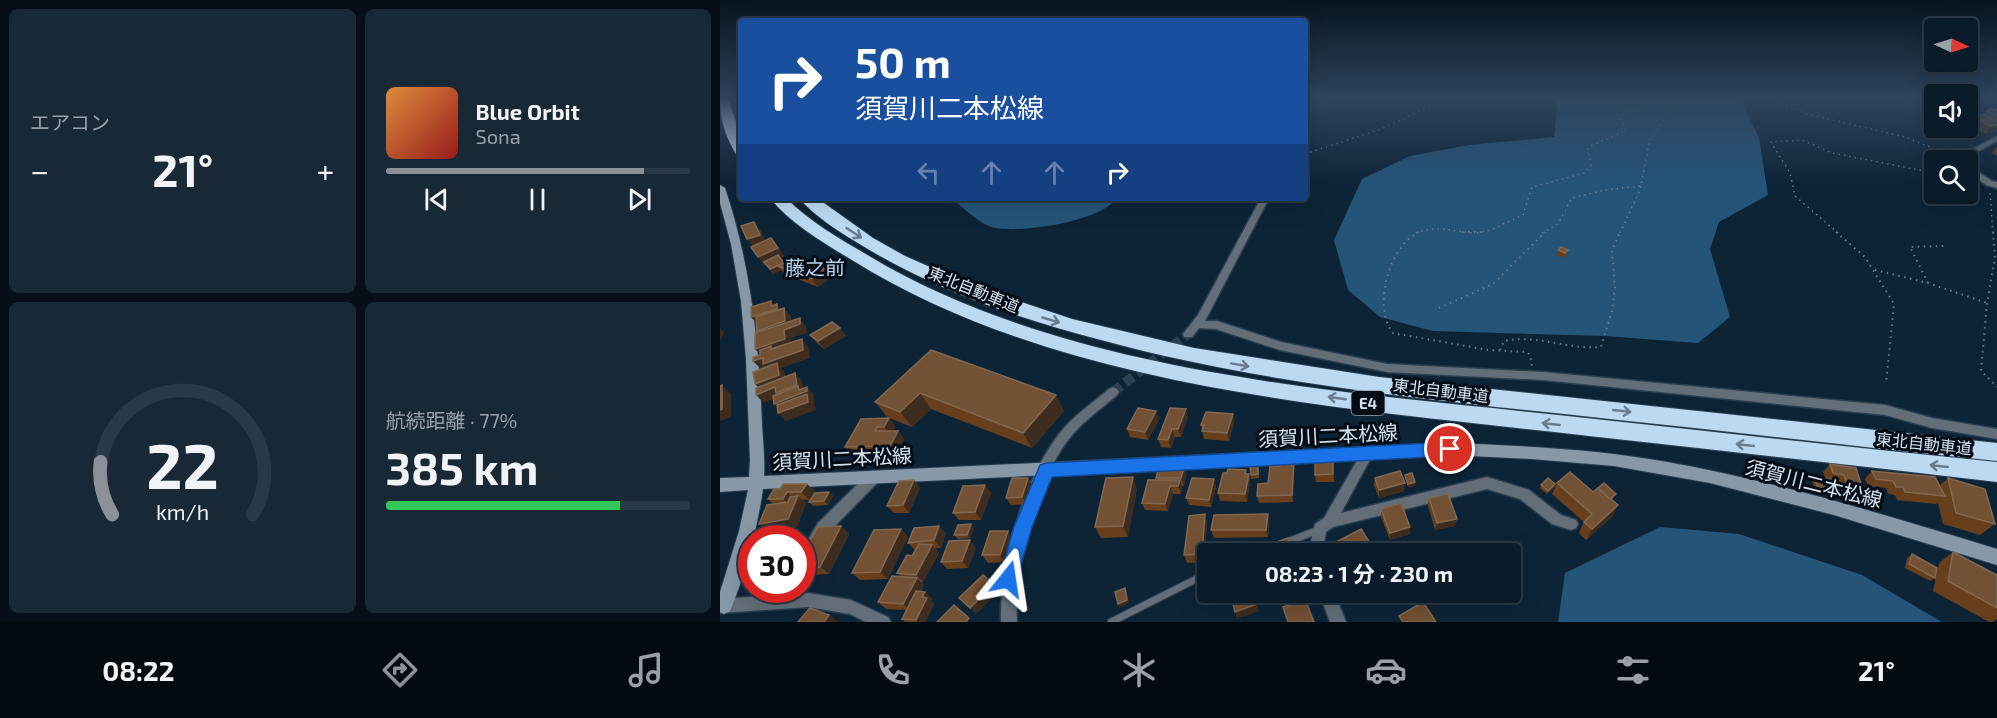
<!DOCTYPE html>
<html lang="ja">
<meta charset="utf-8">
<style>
:root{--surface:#0a1b29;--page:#182835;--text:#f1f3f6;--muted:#99a1a8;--line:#2a3946;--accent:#8c9099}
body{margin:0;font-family:"Exo 2","Noto Sans JP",sans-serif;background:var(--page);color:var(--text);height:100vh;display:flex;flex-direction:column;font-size:22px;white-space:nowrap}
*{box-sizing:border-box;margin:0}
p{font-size:20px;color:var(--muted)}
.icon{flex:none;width:33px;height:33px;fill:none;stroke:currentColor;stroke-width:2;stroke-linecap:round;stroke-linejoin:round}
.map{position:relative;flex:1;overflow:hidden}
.drawer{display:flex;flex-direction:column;gap:9px;padding:9px;background:#060f17;width:720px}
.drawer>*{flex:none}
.banner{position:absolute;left:18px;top:18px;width:570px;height:183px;border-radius:6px;box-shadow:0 6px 24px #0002,0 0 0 2px var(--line);background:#1a4fa0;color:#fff;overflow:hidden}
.needle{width:39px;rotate:94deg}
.buttons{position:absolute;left:1204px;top:18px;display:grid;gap:12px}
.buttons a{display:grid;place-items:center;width:54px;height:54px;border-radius:6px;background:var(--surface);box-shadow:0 6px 24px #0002,0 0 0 2px var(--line);font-size:30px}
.speed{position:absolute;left:18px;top:525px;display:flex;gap:12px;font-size:30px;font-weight:700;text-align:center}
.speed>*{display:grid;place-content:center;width:78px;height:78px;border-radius:50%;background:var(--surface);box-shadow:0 6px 24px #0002,0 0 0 2px var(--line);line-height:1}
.speed .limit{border:9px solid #d22;background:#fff;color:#111}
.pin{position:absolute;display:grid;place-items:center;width:51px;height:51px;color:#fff;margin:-26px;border:3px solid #fff;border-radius:50%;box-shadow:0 2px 6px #0007}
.me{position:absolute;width:66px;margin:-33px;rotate:15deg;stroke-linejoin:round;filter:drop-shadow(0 0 4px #0008)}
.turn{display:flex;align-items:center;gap:21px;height:126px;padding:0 18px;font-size:27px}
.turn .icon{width:78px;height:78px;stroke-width:2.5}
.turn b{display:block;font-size:42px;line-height:51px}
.lanes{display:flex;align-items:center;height:57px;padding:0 18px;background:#0003;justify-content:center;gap:30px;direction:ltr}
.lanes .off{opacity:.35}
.big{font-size:45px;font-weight:700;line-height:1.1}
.drawer .tile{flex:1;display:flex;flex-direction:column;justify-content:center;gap:9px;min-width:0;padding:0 21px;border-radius:9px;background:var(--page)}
.drawer .dial{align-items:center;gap:0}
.dial svg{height:156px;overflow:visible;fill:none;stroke:var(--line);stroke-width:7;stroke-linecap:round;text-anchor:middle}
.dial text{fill:var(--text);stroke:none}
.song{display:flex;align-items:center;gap:18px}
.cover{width:72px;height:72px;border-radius:9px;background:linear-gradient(135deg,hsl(30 70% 55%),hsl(0 70% 35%))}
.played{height:6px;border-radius:3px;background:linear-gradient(90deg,var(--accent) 85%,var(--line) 85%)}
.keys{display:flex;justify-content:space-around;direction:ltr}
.heat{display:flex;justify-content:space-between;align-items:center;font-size:33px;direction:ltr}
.charge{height:9px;border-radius:4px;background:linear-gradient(90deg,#34c759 77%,var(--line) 0)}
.drawer .tiles{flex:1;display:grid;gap:9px;grid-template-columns:repeat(2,1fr)}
.trip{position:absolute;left:477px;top:543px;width:324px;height:60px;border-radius:6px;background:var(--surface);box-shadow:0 6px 24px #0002,0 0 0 2px var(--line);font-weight:700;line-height:60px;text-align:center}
.tab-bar{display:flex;height:96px;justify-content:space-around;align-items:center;background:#040b10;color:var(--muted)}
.tab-bar .icon{width:42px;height:42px}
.tab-bar .current{color:var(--accent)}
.tab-bar b{font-size:27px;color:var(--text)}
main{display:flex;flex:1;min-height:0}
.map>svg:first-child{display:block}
</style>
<main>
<section class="drawer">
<div class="tiles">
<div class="tile"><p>エアコン</p>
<div class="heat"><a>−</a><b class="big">21°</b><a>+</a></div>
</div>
<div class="tile">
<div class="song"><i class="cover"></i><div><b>Blue Orbit</b><p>Sona</p></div></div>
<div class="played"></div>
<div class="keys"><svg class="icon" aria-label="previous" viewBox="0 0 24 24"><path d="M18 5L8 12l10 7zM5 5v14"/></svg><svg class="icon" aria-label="pause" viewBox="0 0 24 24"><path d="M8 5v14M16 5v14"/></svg><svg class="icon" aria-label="next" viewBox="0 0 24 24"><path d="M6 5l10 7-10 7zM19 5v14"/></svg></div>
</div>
<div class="tile dial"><svg viewBox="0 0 100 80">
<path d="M14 69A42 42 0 1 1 86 69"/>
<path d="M14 69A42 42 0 0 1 8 42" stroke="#8c9099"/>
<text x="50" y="56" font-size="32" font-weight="700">22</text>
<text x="50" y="72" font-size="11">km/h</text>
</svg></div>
<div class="tile"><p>航続距離 · 77%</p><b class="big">385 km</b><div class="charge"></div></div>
</div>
</section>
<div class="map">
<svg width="1277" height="622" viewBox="0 0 1277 622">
<rect width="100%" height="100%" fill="#0d2437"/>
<g fill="#255479">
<path d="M834,98H1020L1039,138L1048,195L999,222L990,249L1010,317L978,343L885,336L713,331L660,317L628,290L614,240L642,179L690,156L749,145L834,137L837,109Z"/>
<path d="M231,198H396C385,221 291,236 269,226C256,221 243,207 231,198Z"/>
<path d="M940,527L1019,534L1142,575L1222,622H838L845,573Z"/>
</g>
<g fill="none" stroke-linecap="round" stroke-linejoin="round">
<path stroke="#2b4153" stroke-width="8" stroke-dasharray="8 4.5" stroke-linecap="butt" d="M0,119L21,108"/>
<path stroke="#2b4153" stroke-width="10" stroke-dasharray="10 5" stroke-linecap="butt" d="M393,392L468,334"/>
<g stroke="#293f51" stroke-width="9">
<g id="lane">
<path d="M565,543L598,530"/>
<path d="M391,622L488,573"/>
</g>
</g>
<g stroke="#293f51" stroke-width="3">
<g id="street">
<path d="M1277,136V141L1244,159V160H1235L1234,159Z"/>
<path d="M1248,165L1272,181L1277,182V188L1266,185L1248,172Z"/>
<path d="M541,198H549L485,321H497L561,342L667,364L823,372L1165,405L1212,418L1277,429V439L1212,428L1165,415L823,380L667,372L560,350L496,329L479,328L472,337H464L463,334L478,315Z"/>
<path d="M393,387L397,389L399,392L397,395C382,408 365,420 352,435C315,480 294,565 297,622H281C279,564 305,473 344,428C357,413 374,402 389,389Z"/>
<path d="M647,449L651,450L653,454L621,513L767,477L809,490L841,515L856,520L858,524L856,528L851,530L832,524L800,499L767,489L613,527L606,532L602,554H588L595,524L604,518L643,450Z"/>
<path d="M154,471L159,473L160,477L159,481L108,533L87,569L82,571V550L98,523L149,473Z"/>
<path d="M599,592H614L626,622H610Z"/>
<path d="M88,593L131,600L168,617L171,622H146L130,614L88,607L0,613V599Z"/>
</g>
</g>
<g stroke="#293f51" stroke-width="2">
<path id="secondary" d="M0,185L5,188C31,266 39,344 42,425C43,442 45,459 44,476L730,443C803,446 876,449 947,462C1059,482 1169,516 1277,549V565L1114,515L990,483L894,466L812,459L730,455L43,489C37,529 26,573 10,611L4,614L0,612V592L19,531L28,490L0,492V478L29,477L30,460L26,359L21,301L11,244L0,203Z"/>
</g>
<g stroke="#293f51" stroke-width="2">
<g id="highway">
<path d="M0,98H8L21,137V155L16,154C5,136 0,119 0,98Z"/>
<path d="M14,98H21V106L17,105Z"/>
<path d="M50,198H66C90,222 120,239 149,256C346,374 614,391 838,415C984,431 1131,447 1277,462V482C1141,466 1005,451 869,436C627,408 342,391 132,260C104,243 71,224 50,198Z"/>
<path d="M79,198H97L153,238L185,256L253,286L352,319L474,348L659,377L1277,443V461C1151,448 1025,433 899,420C725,401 550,386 381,340C305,320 229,295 160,256C133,240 100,222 79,198Z"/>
</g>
</g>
<g stroke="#677a8b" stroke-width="1.5" stroke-dasharray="1.5 4" stroke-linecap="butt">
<path d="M1051,98L1087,114L1185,137L1230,155"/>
<path d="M585,154L661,129L729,98"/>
<path d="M1270,193L1273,233"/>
<path d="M696,233C716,225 732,231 753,233"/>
<path d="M757,233L771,230L803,215L812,187L865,173L871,165L868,149L870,146L906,131L901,119L904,113L944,98"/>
<path d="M822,233L838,224L852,198L885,190L921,186"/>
<path d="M900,233L920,190L929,144L955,98"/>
<path d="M1118,233L1075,196L1070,173L1051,142L1082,140L1112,153L1215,173"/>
</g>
<g stroke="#677a8b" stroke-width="2" stroke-dasharray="1.5 4.5" stroke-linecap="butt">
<path d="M699,232C669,246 652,307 673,333L768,350L807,352L810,355L812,366"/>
<path d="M742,232H765"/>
<path d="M1116,232L1145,257L1174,304L1166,384"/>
<path d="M1273,232L1275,258L1267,303L1261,371L1277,387"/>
<path d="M1155,270L1208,283L1267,303"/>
<path d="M1208,283L1190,247L1226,246"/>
<path d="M719,308L773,284L825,232"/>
<path d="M780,350L784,341C818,334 847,350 881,347L892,311L895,287L892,250L900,232"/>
</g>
<use href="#lane" stroke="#636e78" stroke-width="7"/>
<use href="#street" fill="#636e78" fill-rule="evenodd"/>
<use href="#secondary" fill="#8799a9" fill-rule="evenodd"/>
<use href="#highway" fill="#bdd9f2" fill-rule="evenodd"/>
</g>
<g fill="#673f1d">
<path d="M1277,110V129L1276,131L1266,134L1248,125L1253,117L1264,114L1266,112Z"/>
<path d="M1277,146V156L1272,153Z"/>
<path d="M40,230L45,241L57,247L64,256L60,258L64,263L112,277L98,287L65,274L61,270L53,274L46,264L44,265L32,246Z"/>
<path d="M838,250H848L847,254L844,258L837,255Z"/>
<path d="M120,328L126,336L104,349L97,343L90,335Z"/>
<path d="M211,350L344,411L312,448L211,409L192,427L167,417L155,402Z"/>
<path d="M513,414L514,422L509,441L484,439L481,425Z"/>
<path d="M468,417L461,437H455L451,448L441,447L438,439Z"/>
<path d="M169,418L175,426L173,431H178L184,439L176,454H132L125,447Z"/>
<path d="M439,419L428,440L410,437L407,429Z"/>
<path d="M613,457L614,482H596L595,475Z"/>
<path d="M1110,464L1136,468L1144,493L1136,500L1122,498L1117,482H1116L1118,492L1114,496L1094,491L1092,479L1095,476L1105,478L1103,472Z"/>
<path d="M574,469L573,502L539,503L537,496L548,483Z"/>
<path d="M539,470V478L531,479V475Z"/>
<path d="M1152,471L1219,486L1228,478L1275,524L1260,535L1223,524L1218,503L1216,504L1177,500L1175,495L1168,494L1166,488L1148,486L1145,479Z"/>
<path d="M466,474L464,486H461L462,488L461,494H453L448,511L425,510L422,503L437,480L436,478Z"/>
<path d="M526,474H529L530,482L527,502L500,501L498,493Z"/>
<path d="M685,475L695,486L688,487L685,478Z"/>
<path d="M655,478L684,491L659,498L654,485Z"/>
<path d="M494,479L496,487L491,507L469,505L466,498Z"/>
<path d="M837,483L873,492L896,494L894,497L891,500L892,517L866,540L859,533L864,522L832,494Z"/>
<path d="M87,484L95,492L90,500H83L86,503L77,527L48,532L53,504L48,499L60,489Z"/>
<path d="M835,484L834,488L827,494L820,488L821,485Z"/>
<path d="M265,485L271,493L261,520H239L233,513Z"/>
<path d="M313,486L307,504L291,505L286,498Z"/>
<path d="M200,488L189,513H174L167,506Z"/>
<path d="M417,489L408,537L381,538L375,527Z"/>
<path d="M109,492L113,496L108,505L93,506L89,502Z"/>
<path d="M709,498L737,519L735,526L715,530L708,506Z"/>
<path d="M661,509L690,534L670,540L661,517Z"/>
<path d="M487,522L484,562L467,563L464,555Z"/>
<path d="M549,522L548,537L494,538L491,530Z"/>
<path d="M121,526L129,534L109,574L94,575L85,568L88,562L82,558V556Z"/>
<path d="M219,526L226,534L221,548H215L219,553L203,582H201L204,585L201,592H205L212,599L211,601L214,604L205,622H185L182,619L186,610L166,609L158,602L180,576L177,573L192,556L195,550L188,543Z"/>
<path d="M254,528L250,538L238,539L234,535Z"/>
<path d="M181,529L188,537L168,579L140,580L132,573Z"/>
<path d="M293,538L285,562L268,563L262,555Z"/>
<path d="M616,542L649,550L651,554H619L616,549Z"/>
<path d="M256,548L248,568L227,569L221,562Z"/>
<path d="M1233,552L1277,575V619L1272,622H1269L1213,591L1219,563Z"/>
<path d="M1192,554L1215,578L1210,581L1185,568L1187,558Z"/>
</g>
<g fill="#3e2d1e">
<path d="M1277,125V129L1276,131L1266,134L1271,126Z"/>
<path d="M34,222L40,230L46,243L33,247L27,239Z"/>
<path d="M51,238L64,256L44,265L38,257Z"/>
<path d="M64,263L58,266L61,270L53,274L50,269Z"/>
<path d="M106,269L112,277L98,287L92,279Z"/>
<path d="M51,301L57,309V304L64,312L38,325L31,317L51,306Z"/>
<path d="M64,308L71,316L72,327L80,318L86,327L87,333L71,338L72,347L43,357L35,349L44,339L37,331Z"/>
<path d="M0,328L4,332L0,341Z"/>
<path d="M120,328L126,336L104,349L98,341Z"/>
<path d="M82,339L88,347L90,358L61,368L64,371L67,383L75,373L82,381L84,393L87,387L94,395V400H93L94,402L96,410L66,421L58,413L61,412L54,404L59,397L44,403L36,395L43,392L35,384L41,369L33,361Z"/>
<path d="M2,385L11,394V417L0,421V410Z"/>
<path d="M200,393L211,409L192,427L180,412Z"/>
<path d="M336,395L344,411L312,448L303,433Z"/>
<path d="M466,409L468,417L461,437L458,429Z"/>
<path d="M436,411L439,419L428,440L425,432Z"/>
<path d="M513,414L514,422L509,441L507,433Z"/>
<path d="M169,418L175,426L171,435L164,427Z"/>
<path d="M452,429L455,437L451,448L448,440Z"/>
<path d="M178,431L184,439L176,454L170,446Z"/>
<path d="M574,461V469L573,502L572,495Z"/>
<path d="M464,467L466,474L464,486L461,478Z"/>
<path d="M529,474L530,482L527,502L525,494Z"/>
<path d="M413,477L417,489L408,537L403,526Z"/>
<path d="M308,478L313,486L307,504L302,497Z"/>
<path d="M494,479L496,487L491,507L489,500Z"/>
<path d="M194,480L200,488L189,513L183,505Z"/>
<path d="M460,480L462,488L461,494L458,486Z"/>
<path d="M695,482V486L688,487V484Z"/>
<path d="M685,483L684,491L659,498V490Z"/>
<path d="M87,484L95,492L90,500L81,492Z"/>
<path d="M835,484L834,488L827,494L828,491Z"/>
<path d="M265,485L271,493L261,520L255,512Z"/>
<path d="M450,486L453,494L448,511L445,504Z"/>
<path d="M67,492L75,500L71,507L63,499Z"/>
<path d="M109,492L113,496L108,505L104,501Z"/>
<path d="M78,496L86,503L77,527L48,532L39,524Z"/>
<path d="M898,505L892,517L866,540L872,529Z"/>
<path d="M485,514L487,522L484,562L482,554Z"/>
<path d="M548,514L549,522L548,537L546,530Z"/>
<path d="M737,519L735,526L715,530L717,523Z"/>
<path d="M251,524L254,528L250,538L247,535Z"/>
<path d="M121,526L129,534L109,574L100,567Z"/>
<path d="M219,526L226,534L221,548L214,540Z"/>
<path d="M690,527V534L670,540V533Z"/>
<path d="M181,529L188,537L168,579L160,572Z"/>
<path d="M288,531L293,538L285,562L280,555Z"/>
<path d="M250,540L256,548L248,568L242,561Z"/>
<path d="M650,543L649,550L643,554H629Z"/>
<path d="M212,545L219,553L203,582L196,575Z"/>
<path d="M197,578L204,585L191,611L183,604Z"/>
<path d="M274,584L280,591L256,614L250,608Z"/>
<path d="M405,588L407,592L409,603L400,607L398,604Z"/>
<path d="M205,592L212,599L211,601L214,604L205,622H198L196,620L202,597Z"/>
<path d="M556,592H571L557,598Z"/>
<path d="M537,604L539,611L517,619L515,612Z"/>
<path d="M109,615L118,622H104Z"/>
</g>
<g fill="#735134" stroke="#826851" stroke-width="1.5">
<path d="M1271,108L1277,110V116L1266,112Z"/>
<path d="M1264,114L1277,121V125L1271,126L1253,117Z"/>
<path d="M34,222L40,235L27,239L21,226Z"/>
<path d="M51,238L58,248L38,257L31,247Z"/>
<path d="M841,247L848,250L845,253L838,250Z"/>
<path d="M58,255L64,263L50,269L44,262Z"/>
<path d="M73,257L106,269L92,279L58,266Z"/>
<path d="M51,301V306L57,304V309L31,317V307Z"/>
<path d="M64,308L65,321L37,331L36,317Z"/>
<path d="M80,318V324L64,330L65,339L35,349V333Z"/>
<path d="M112,322L120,328L98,341L90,335Z"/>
<path d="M82,339L83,350L43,364V358L33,361V357L40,355V350L51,346V349Z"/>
<path d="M211,350L336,395L303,433L200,393L180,412L155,402Z"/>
<path d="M57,363L59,375L35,384L33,372Z"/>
<path d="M75,373L77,385L56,393L55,387L36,395V388Z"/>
<path d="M2,385V409L0,410V386Z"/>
<path d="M78,386L79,390L87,387V391L54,404L53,396Z"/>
<path d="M87,394L88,402L58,413L57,405Z"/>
<path d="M418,408L436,411L425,432L407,429Z"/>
<path d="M450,408L466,409L458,429H452L448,440L438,439Z"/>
<path d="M486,412L513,414L507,433L482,431L484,425H481Z"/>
<path d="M169,418L164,427H157L155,431H178L170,446L125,447L141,419Z"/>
<path d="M613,457V474L595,475V458Z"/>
<path d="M560,461H574L572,495L537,496L538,484L548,483L550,466H560Z"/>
<path d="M1110,464L1136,468L1144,493L1129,490L1124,475L1113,473Z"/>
<path d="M439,466L464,467L461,478H436Z"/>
<path d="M538,466V474L531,475L530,467Z"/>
<path d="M508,469L526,470L525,474H529L525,494L498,493L503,473H507Z"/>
<path d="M680,471L685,483L659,490L655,478Z"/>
<path d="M1152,471L1215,477L1225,496L1185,492L1183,487H1176L1173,481L1156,479Z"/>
<path d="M850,472L873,492L878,488L898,505L872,529L864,522L872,514L837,483Z"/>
<path d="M692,473L695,482L688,484L685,475Z"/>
<path d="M1095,476L1115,480L1118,492L1097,487Z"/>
<path d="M413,477L403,526L375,527L386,478Z"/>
<path d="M292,478H308L302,497L286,498Z"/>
<path d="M472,478L494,479L489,500L466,498Z"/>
<path d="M828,478L835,484L828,491L821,485Z"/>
<path d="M1228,478L1265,489L1275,524L1236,513Z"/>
<path d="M194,480L183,505L167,506L179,481Z"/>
<path d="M428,480H460L458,486H450L445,504L422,503Z"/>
<path d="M884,483L896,494L890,499L878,488Z"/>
<path d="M63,484H87L81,492H67L63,499H48L54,489H60Z"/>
<path d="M265,485L255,512L233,513L243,486Z"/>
<path d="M109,492L104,501L89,502L95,493Z"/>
<path d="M728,494L737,519L717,523L709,498Z"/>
<path d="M78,496L68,519L39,524L47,505L68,502L70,497Z"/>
<path d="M681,503L690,527L670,533L661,509Z"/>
<path d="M485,514L482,554L464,555L469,516Z"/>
<path d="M548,514L546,530H491L494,515Z"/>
<path d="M251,524L247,535H234L238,525Z"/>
<path d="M121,526L100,567L85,568L91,557H82V556L98,527Z"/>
<path d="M219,526L214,540L188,543L194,528Z"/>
<path d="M181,529L160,572L132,573L154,530Z"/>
<path d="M641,529L650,543L629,554H623L616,542Z"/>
<path d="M270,531H288L280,555H262Z"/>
<path d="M568,538L573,554H535L534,550Z"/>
<path d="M250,540L242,561L221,562L229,541Z"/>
<path d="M199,544L212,545L196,575L177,573L187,555L192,556Z"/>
<path d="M648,548L651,554H638Z"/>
<path d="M1233,552L1277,575V608L1228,581Z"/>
<path d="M1192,554L1217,568L1215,578L1189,564Z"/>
<path d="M263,575L274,584L250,608L239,598Z"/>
<path d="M172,576L197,578L183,604L158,602Z"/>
<path d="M405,588L407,600L398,604L395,592Z"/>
<path d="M196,591L205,592L202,597L207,598L196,620L182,619Z"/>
<path d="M510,592H534L537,604L515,612Z"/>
<path d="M585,599L594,622H568L563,607Z"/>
<path d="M703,602L716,622H683L679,616Z"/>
<path d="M234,605L249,618L246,622H217Z"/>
<path d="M90,608L109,615L104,622H78Z"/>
</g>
<defs><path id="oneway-shaft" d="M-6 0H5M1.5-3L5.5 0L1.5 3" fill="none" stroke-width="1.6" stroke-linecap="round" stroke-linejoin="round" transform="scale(1.5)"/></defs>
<g stroke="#6a7d8f">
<use href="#oneway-shaft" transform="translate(134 233) rotate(33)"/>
<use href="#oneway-shaft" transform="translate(331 320) rotate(16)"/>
<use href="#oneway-shaft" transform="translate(520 365) rotate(10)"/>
<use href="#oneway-shaft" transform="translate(617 398) rotate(-172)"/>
<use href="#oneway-shaft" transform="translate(902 411) rotate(6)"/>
<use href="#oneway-shaft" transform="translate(831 424) rotate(-174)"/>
<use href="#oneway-shaft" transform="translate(1025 445) rotate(-174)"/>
<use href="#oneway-shaft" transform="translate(1219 466) rotate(-174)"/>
</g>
<linearGradient id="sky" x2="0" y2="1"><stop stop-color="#07141e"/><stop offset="0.53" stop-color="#2f455e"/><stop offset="1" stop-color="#2f455e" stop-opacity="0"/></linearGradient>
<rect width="1277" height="185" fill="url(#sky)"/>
<path fill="#1a73e8" stroke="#114b97" stroke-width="1.5" d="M730,442L736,444L739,449L736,454L730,456L332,477L312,527L295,586L288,588L282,586L279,579L294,527L320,465L326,463Z"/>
<g text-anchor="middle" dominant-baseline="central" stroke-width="6" stroke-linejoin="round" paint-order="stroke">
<rect fill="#040d15" stroke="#96a3ae" stroke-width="1.5" x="631.5" y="391" width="33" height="24" rx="4.5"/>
<g font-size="15" font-weight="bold" fill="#d5e3f0">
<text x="648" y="403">E4</text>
</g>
<g font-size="16" fill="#d5e3f0" stroke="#040d15">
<text transform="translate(254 289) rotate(22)">東北自動車道</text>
<text transform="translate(721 390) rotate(7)">東北自動車道</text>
<text transform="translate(1204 443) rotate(6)">東北自動車道</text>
</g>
<g font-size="20" fill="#b5d1ea" stroke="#040d15">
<text x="95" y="267">藤之前</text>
</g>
<g font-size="20" fill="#d5e3f0" stroke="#040d15">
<text transform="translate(608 435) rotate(-3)">須賀川二本松線</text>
<text transform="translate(122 458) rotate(-3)">須賀川二本松線</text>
<text transform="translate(1094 483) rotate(14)">須賀川二本松線</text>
</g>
</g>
</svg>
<div class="buttons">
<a><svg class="needle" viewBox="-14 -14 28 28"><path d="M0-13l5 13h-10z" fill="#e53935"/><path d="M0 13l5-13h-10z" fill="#99a1a8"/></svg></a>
<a><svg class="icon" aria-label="sound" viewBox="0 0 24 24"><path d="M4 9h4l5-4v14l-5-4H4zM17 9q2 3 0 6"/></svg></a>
<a><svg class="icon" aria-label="search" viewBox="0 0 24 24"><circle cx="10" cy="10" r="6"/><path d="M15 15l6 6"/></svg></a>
</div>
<div class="speed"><div class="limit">30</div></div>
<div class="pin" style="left:730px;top:449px;background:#d93025"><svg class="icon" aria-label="arrive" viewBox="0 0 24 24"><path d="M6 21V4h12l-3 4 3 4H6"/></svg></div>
<svg class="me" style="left:288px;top:579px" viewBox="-20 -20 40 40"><path d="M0-17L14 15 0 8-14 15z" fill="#1a73e8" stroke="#fff" stroke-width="4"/></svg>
<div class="trip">08:23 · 1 分 · 230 m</div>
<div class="banner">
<div class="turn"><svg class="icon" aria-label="right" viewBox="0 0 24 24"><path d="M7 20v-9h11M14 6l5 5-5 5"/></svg><div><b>50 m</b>須賀川二本松線</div></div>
<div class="lanes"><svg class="icon off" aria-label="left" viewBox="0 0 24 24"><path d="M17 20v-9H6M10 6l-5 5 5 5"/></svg><svg class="icon off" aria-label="ahead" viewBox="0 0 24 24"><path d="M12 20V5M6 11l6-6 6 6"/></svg><svg class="icon off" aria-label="ahead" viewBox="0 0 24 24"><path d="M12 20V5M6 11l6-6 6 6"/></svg><svg class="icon" aria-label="right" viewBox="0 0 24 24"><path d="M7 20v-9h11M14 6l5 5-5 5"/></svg></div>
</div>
</div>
</main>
<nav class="tab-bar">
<b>08:22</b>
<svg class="icon current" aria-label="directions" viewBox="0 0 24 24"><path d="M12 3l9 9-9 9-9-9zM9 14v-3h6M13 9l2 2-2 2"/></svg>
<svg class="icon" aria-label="music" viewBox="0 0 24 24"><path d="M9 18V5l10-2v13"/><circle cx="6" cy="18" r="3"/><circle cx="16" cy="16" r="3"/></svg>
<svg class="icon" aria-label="phone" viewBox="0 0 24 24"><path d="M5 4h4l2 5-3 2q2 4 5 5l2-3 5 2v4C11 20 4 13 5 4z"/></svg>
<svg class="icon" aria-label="climate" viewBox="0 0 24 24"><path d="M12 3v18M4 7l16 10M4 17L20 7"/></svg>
<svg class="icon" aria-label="car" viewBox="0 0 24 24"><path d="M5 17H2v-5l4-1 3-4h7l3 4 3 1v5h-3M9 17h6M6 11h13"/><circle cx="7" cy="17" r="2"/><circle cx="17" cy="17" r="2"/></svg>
<svg class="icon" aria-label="filters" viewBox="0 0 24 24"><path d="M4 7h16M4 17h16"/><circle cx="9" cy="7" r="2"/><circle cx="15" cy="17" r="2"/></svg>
<b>21°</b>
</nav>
